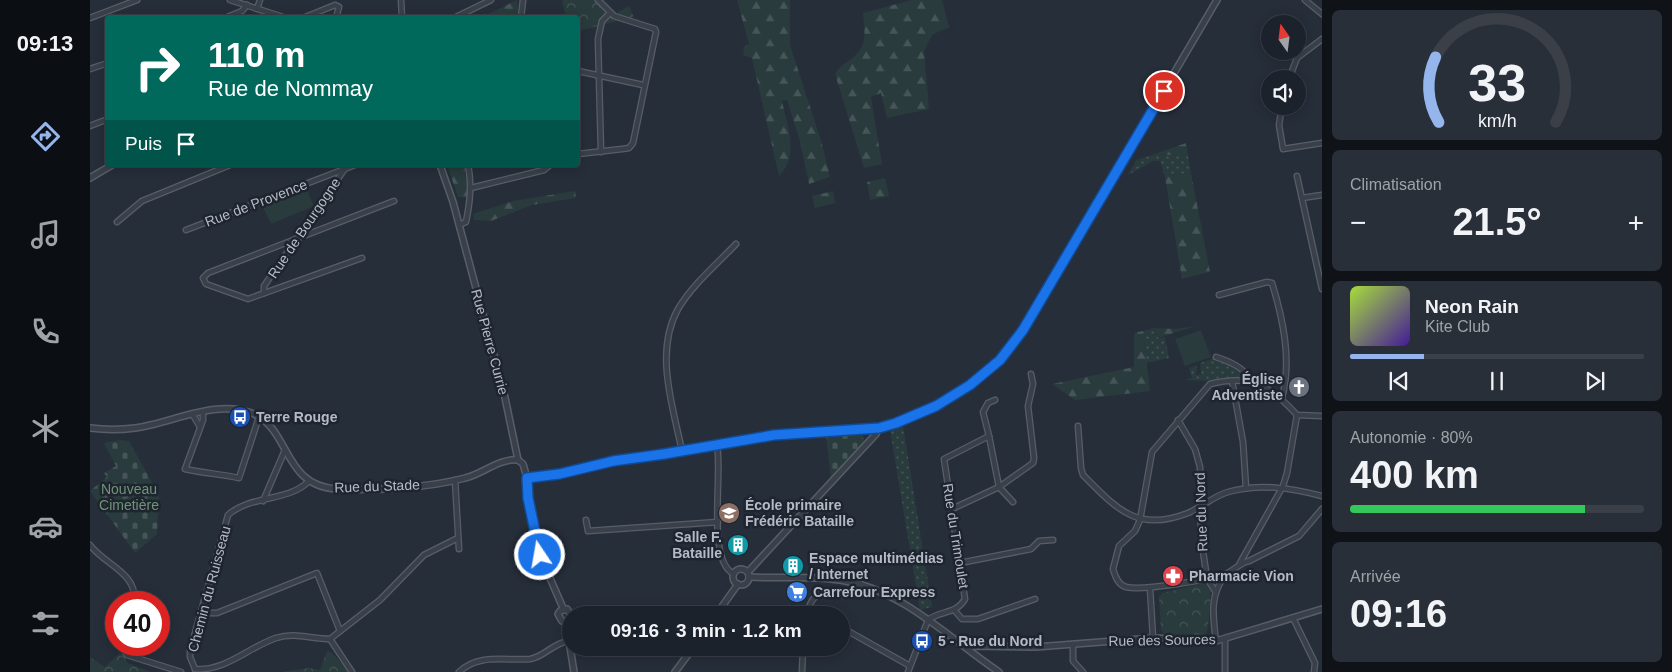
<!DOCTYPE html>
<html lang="fr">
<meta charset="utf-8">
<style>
:root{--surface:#1c222c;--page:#292f38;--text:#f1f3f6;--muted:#a0a4a9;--line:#3a3f48;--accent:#94b6ec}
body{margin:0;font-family:Arial,sans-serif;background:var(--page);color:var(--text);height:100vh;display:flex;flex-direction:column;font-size:19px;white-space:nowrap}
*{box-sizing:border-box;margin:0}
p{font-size:16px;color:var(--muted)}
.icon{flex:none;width:28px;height:28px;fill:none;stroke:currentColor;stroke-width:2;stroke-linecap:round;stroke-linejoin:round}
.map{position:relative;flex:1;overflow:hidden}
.panel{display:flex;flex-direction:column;gap:10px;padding:10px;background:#0f1318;width:350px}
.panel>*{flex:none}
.banner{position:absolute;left:15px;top:15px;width:475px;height:152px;border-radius:5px;box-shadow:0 2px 12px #0003,0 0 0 1px var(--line);background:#00695c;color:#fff;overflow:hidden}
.needle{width:32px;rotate:346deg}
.buttons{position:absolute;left:1171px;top:15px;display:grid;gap:10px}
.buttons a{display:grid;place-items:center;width:45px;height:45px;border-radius:50%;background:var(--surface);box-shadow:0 2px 12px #0003,0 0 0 1px var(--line);font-size:25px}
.speed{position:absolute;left:15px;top:591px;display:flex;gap:10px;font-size:25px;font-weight:700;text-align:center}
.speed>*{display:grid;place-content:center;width:65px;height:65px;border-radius:50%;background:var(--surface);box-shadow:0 2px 12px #0003,0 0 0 1px var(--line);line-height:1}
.speed .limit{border:8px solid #d22;background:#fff;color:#111}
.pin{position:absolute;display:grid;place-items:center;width:42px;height:42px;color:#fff;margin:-21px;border:2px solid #fff;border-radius:50%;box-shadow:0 1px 5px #0007}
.me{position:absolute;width:55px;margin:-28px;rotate:348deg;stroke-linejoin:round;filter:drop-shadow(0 0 4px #0008)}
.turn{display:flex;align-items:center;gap:18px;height:105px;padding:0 20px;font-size:22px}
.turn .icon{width:65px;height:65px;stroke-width:2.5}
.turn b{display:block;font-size:35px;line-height:42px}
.then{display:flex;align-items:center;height:48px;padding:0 20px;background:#0003;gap:10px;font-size:19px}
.big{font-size:38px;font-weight:700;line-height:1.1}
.panel .card{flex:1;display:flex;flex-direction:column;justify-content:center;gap:8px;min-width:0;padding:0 18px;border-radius:8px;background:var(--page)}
.panel .dial{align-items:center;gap:0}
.dial svg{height:130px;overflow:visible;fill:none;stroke:var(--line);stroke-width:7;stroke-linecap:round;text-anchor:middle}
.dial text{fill:var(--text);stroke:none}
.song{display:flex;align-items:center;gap:15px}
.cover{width:60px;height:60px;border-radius:8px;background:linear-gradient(135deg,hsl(80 70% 55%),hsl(260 70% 35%))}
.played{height:5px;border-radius:2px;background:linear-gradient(90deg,var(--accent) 25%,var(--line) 25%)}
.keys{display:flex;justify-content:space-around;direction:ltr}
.heat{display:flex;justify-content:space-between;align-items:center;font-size:28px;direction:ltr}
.charge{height:8px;border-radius:4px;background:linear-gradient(90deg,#34c759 80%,var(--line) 0)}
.trip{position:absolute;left:472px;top:606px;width:288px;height:50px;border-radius:25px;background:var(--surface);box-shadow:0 2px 12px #0003,0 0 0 1px var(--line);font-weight:700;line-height:50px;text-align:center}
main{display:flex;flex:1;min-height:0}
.tabs{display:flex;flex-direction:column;width:90px;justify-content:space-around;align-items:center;background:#0b0e12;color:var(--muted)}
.tabs .icon{width:35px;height:35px}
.tabs .active{color:var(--accent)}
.tabs b{font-size:22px;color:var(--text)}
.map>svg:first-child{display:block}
</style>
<main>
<nav class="tabs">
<b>09:13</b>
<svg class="icon active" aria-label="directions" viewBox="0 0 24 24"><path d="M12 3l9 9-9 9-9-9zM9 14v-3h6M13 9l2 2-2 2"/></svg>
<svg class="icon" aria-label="music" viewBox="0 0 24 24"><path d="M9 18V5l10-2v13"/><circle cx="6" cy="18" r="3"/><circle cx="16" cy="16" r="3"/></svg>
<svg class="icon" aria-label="phone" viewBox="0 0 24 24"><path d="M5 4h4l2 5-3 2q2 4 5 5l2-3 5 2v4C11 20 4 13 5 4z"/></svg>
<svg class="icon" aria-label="climate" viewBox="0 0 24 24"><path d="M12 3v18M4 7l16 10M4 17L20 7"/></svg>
<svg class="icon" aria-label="car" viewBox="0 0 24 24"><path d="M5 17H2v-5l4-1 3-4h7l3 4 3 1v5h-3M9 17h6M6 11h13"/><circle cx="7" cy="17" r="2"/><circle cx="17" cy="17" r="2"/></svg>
<svg class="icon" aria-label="filters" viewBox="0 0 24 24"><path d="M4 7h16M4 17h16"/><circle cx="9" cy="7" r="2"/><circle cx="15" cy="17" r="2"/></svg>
</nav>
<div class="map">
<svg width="1232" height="672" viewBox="0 0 1232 672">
<defs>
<pattern id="grass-dots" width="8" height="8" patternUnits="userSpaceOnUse" patternTransform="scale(1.25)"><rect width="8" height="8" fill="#293b3c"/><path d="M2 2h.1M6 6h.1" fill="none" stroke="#465557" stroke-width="1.8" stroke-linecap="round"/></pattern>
<pattern id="forest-firs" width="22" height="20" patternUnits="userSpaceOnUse" patternTransform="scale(1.25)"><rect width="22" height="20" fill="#293b3c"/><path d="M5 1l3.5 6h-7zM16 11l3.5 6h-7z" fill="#465557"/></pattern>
<pattern id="cemetery-stones" width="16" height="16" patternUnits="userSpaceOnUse" patternTransform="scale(1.25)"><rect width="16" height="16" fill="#293b3c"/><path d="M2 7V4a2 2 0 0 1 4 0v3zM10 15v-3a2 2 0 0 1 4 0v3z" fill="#465557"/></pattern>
<pattern id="park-crowns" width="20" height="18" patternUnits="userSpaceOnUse" patternTransform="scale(1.25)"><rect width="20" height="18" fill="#293b3c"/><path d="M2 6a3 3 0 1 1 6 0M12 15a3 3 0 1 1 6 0" fill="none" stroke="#465557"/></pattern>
</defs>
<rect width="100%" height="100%" fill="#262e3a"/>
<g fill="url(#grass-dots)">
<path d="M1065,154L1098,156L1101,173L1075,177L1070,161H1063L1038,175L1046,160Z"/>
<path d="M1063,328L1068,338L1075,337L1079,358L1056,363L1053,331Z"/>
<path d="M1123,359L1142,366L1154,376L1120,381L1095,380L1102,378L1099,368L1107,365L1106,375L1111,374L1110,363Z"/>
<path d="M813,426L842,607L830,610L800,430Z"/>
</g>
<g fill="url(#forest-firs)">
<path d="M427,0L429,17L390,18Z"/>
<path d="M647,0H700V45L732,144L740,177L719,184L710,141L697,100L692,101C697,126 710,155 689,176L662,58L653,55L654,47L659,44Z"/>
<path d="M822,0H852L859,27L842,35L834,51L839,109L797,118L791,93L781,97L792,164L774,168L745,74C749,67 754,64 760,60C778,47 775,33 773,13Z"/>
<path d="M1096,143L1098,156L1065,154Z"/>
<path d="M357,165H374L379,198L368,197Z"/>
<path d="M1101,173L1120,272L1092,279L1075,177Z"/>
<path d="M795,178L799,196L780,200L777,182Z"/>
<path d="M485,191L486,198L442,205L401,221L384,220L383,214L423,201Z"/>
<path d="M743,191L745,203L725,208L722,196Z"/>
<path d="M1106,326L1068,338L1063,328L1086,329Z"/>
<path d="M1053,331L1060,391L985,400L962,384L1044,367V333Z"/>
</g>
<g fill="url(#cemetery-stones)">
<path d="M736,435H772L775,442L741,480Z"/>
<path d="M29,440L39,441L69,495L67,534L45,553L0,491L17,477L14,473L26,466L14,443Z"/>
</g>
<g fill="url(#park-crowns)">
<path d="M472,0H514L527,13L539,6L544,17L488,31V18L476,17Z"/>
<path d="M1115,583L1121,588C1120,598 1119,630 1116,635L1074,634L1071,630L1069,597L1072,593Z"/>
<path d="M237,651L242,653L260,672H192L218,668L230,670Z"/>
<path d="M31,652L38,663L60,672H0V657L15,667Z"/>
</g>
<g fill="#293b3c">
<path d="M217,190L224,206L181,224L173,207Z"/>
<path d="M1111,330L1121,357L1095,366L1085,339Z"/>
</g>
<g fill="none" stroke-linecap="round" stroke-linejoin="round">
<g stroke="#575e68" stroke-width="7">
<g id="minor">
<path d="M140,0L196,18"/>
<path d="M311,0L312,18"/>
<path d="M1215,0L1232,14"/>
<path d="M167,9L170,0"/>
<path d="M0,18L47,0"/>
<path d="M135,18L152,11L157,5"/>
<path d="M213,18L245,5L249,7L246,18"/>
<path d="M364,18L401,0"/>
<path d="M431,18L433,0"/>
<path d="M0,69L18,63"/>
<path d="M488,71L553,85"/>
<path d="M1199,79L1207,58L1232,39"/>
<path d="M1192,106L1189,125L1193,149L1232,143"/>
<path d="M0,126L18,119"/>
<path d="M511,152L508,39L512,21L519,14"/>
<path d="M488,154L532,149L539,148L543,143L566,32L565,29L524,16L508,0"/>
<path d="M1207,176L1232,289"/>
<path d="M381,188L454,170L460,165"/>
<path d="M1212,198L1232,195"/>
<path d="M27,222L52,201L140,165"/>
<path d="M369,225L376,222C380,202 382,185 378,165"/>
<path d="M96,230L265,165"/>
<path d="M272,258L158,299L116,284L113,278L118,273L304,201"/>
<path d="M174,293V286L254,170"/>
<path d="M1129,295L1177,282L1182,283C1193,319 1202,360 1192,398"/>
<path d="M1126,357C1141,362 1153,367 1162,381"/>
<path d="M1142,381L1153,442L1156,488"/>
<path d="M113,412V420L95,469C113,473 130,474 149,478L169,417"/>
<path d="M103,415L110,427"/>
<path d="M1232,416L1207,415C1180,385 1161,374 1120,384L1062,452L1050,520L1045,531L1029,546L1023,569C1025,576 1028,585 1036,587C1053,591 1118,580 1136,574C1145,570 1149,563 1159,561L1209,536L1232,509"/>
<path d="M1088,420L1105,449L1110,467L1111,538L1117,578"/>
<path d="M988,426L991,468L993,475C1027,509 1047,533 1098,513C1112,507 1124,496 1138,492C1170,483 1201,488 1232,496"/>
<path d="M899,436L893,412L898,403L905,400"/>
<path d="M627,446C633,473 616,561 644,574"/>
<path d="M592,451C583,407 564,352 588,309C602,285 627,264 646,244"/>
<path d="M365,480L369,549"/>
<path d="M909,487L923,502"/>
<path d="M173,501L195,450"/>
<path d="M862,509L909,487L943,463L944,458L938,406L943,384L941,374"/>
<path d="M496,520L498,531L628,522"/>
<path d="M0,545C15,565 48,573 44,602"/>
<path d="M870,563L941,549L949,541L963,540"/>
<path d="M1150,563L1193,486L1197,473L1207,415"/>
<path d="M1117,578L1125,591"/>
<path d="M1060,588L1063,638"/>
<path d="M865,611L872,619H888L945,599"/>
<path d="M112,613H127L227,573L250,631"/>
<path d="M717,615C725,572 756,612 771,584"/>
<path d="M1203,618L1225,663L1224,672"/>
<path d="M758,631L820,666"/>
<path d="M240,639L290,600L334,555L368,538"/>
<path d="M240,639L262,672"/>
<path d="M1135,639V672"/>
<path d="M1126,641C1123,616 1119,595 1136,574"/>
<path d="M983,644V661L993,672"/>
<path d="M31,645L37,655L91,672"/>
<path d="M105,669L100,657V651L138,515C160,495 197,502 218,482"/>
<path d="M105,669C134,672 159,647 186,638C205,632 221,639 240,639"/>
<path d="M369,672C389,653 415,661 440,659C454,657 462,644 478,641"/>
<path d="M712,672L713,648"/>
<path d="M818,672L838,620C850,610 866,615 875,599L854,459L899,436L909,487"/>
</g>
</g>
<g stroke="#575e68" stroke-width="8">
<g id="tertiary">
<path d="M350,165L363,202L414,393L428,460"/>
<path d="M0,178L22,165"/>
<path d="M0,428C15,430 30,430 45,428C83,423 126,398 164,414C201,431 193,486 247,489C284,491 338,488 375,478C393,474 409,458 428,460"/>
<path d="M428,460L433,464L437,478L438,498L450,555L473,608"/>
<path d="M437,478L469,474L523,461L574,454L684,435L789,428L806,423L846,406L880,385L910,360L933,330L1127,0"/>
<circle cx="651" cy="577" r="8"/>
<path d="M658,572L786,434L789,428"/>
<path d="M659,577C691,579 723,575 755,581C814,591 861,640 909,672"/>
<path d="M482,614L512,615"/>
<path d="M626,615L648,584"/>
<path d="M481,617L476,622L472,621L468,614L470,611L477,609L481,615"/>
<path d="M476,622L484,672"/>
<path d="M877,648L884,646L946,647L1063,638L1126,641L1232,609"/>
<path d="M585,672L603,648"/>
</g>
</g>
<use href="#minor" stroke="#39404a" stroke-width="4.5"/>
<use href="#tertiary" stroke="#39404a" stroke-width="5"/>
</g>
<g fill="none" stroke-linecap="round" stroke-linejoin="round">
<g stroke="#114b97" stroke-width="12">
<path id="route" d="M450,555L438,498L437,478L469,474L523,461L574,454L684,435L789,428L806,423L846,406L880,385L910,360L933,330L1074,91"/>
</g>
<use href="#route" stroke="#1a73e8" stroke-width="9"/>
</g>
<defs>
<g id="church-disc" transform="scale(1.125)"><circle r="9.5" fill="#6b7280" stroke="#1e252f"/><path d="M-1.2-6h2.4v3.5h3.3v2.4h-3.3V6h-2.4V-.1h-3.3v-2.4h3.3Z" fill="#fff"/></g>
<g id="bus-disc" transform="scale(1.125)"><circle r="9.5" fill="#1a4fb4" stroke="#1e252f"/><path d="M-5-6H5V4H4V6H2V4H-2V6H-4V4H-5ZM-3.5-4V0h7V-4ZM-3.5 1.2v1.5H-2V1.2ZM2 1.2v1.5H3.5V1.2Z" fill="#fff"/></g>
<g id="school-disc" transform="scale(1.125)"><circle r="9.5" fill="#8d6e63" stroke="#1e252f"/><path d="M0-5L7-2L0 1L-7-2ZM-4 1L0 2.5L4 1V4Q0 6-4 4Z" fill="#fff"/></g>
<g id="building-disc" transform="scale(1.125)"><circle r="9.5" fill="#0f9aa8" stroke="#1e252f"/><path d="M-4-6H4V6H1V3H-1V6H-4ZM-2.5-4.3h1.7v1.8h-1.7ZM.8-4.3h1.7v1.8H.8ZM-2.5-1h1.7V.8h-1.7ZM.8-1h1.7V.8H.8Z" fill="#fff"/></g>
<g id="pharmacy-disc" transform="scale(1.125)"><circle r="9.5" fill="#e0444e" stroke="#1e252f"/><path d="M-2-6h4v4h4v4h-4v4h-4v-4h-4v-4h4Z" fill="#fff"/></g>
<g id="supermarket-disc" transform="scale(1.125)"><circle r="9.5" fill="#3f7fe0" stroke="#1e252f"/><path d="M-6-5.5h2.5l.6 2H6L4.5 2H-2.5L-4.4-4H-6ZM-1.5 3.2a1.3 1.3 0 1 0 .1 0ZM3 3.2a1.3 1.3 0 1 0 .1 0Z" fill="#fff"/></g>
</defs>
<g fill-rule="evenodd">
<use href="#church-disc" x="1209" y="387"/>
<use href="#bus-disc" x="150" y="417"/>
<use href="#school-disc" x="639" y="513"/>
<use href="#building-disc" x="648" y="545"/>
<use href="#building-disc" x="703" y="566"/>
<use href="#pharmacy-disc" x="1083" y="576"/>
<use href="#supermarket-disc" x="707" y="592"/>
<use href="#bus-disc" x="832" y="641"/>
</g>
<g text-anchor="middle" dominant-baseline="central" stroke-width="5" stroke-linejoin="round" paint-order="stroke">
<g font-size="14" fill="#b5bbc6" stroke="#1e252f">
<text transform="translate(166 203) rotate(-21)">Rue de Provence</text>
<text transform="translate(214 228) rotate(-56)">Rue de Bourgogne</text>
<text transform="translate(400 342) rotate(75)">Rue Pierre Currie</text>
<text transform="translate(287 486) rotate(-2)">Rue du Stade</text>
<text transform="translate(1111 512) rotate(-92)">Rue du Nord</text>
<text transform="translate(866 536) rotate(81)">Rue du Trimoulet</text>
<text transform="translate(119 589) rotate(-75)">Chemin du Ruisseau</text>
<text transform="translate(1072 640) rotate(-1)">Rue des Sources</text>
</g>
<g font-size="14" font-weight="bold" fill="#b5bbc6" stroke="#1e252f" text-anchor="start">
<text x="1193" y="379" text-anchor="end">Église<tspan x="1193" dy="16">Adventiste</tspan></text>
<text x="166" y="417">Terre Rouge</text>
<text x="655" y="505">École primaire<tspan x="655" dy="16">Frédéric Bataille</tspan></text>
<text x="632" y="537" text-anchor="end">Salle F.<tspan x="632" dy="16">Bataille</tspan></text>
<text x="719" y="558">Espace multimédias<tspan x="719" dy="16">/ Internet</tspan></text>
<text x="1099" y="576">Pharmacie Vion</text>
<text x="723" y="592">Carrefour Express</text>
<text x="848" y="641">5 - Rue du Nord</text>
</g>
<g font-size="14" fill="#6f9477" stroke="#1e252f">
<text x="39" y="489">Nouveau<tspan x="39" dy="16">Cimetière</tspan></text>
</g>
</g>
</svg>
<div class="buttons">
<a><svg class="needle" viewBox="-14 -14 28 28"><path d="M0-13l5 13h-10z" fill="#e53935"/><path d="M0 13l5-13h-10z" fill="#a0a4a9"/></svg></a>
<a><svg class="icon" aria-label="sound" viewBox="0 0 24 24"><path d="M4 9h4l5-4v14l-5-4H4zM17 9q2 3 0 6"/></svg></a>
</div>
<div class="speed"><div class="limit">40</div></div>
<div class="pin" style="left:1074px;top:91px;background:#d93025"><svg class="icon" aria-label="arrive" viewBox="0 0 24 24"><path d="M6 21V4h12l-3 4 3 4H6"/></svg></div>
<svg class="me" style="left:450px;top:555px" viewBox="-20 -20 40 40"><circle r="17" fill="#1a73e8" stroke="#fff" stroke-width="3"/><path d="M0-11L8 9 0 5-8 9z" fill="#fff"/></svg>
<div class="trip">09:16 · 3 min · 1.2 km</div>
<div class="banner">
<div class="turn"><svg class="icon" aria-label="right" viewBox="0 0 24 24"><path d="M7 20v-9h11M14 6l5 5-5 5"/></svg><div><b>110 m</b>Rue de Nommay</div></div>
<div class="then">Puis<svg class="icon" aria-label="arrive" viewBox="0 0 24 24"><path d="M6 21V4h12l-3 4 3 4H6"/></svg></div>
</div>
</div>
<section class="panel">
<div class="card dial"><svg viewBox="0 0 100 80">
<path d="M14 69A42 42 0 1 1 86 69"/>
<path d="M14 69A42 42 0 0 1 12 29" stroke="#94b6ec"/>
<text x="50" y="56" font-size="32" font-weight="700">33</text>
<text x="50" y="72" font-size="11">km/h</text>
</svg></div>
<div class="card"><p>Climatisation</p>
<div class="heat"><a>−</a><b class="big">21.5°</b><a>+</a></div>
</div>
<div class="card">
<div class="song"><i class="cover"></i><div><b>Neon Rain</b><p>Kite Club</p></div></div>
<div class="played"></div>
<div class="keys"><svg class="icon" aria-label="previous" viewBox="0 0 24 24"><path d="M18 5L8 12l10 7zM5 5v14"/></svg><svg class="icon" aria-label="pause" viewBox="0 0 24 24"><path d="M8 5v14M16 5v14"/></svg><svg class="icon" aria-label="next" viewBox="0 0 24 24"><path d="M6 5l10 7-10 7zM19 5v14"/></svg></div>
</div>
<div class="card"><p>Autonomie · 80%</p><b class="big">400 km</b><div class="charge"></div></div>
<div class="card"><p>Arrivée</p><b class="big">09:16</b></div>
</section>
</main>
